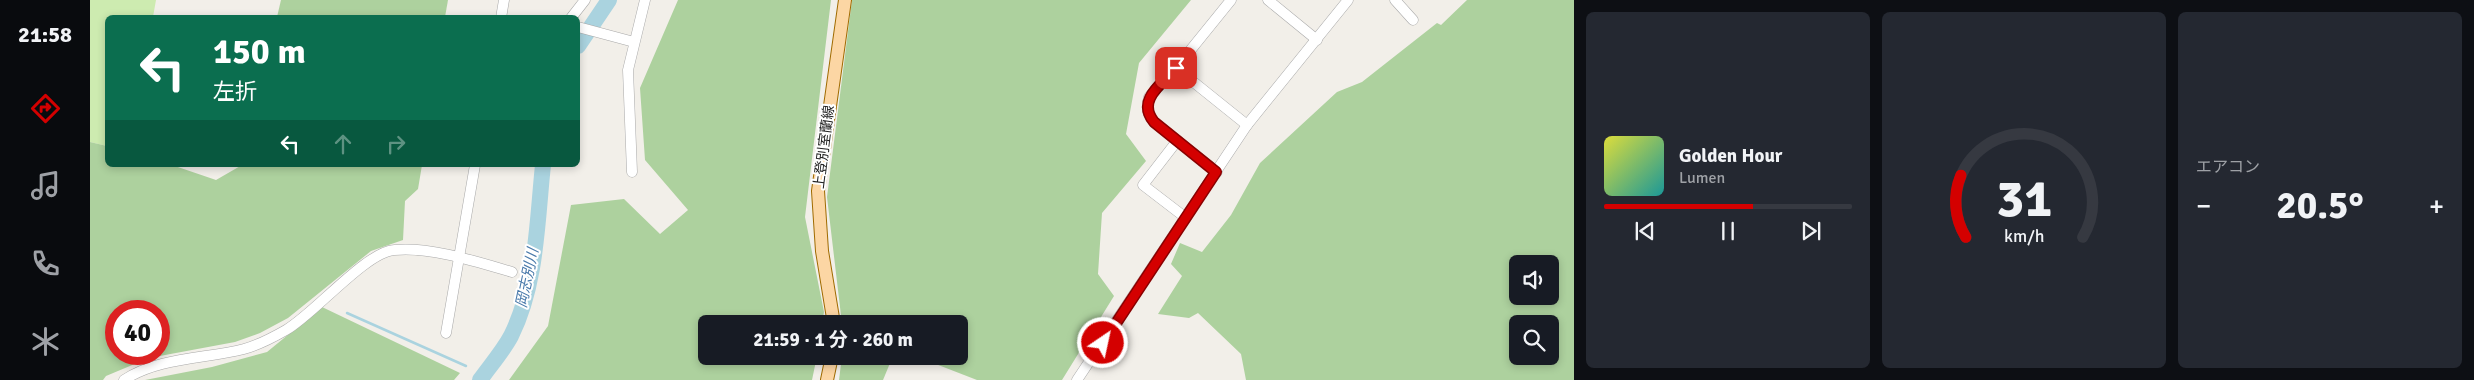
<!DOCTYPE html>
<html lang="ja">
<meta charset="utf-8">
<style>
:root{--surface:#171b24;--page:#242831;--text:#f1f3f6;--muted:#9ea1a6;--line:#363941;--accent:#d40000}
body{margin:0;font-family:Signika,"Noto Sans JP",sans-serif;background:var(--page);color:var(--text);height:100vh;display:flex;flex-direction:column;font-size:19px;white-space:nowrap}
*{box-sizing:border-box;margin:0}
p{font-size:16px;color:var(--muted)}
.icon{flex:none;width:28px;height:28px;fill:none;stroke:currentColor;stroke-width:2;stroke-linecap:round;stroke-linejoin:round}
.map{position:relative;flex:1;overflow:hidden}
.sheet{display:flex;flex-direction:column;gap:12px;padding:12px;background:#0d0f14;width:900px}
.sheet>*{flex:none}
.guide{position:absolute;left:15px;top:15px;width:475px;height:152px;border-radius:8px;box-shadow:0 2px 8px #0003;background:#0b6e4f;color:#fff;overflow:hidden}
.fabs{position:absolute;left:1419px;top:255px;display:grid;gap:10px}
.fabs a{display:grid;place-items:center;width:50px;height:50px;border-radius:8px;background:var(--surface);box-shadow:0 2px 8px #0003;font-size:25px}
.speed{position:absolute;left:15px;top:300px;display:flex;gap:10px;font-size:25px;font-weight:700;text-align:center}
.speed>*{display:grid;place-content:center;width:65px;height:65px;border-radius:50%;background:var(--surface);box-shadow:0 2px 8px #0003;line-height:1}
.speed .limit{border:8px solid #d22;background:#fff;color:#111}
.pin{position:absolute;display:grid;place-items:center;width:42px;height:42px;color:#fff;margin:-21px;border-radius:10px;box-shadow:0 2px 8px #0006}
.me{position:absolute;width:55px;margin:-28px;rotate:34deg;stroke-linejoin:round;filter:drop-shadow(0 0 4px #0008)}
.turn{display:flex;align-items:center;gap:18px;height:105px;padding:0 25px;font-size:22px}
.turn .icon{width:65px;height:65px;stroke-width:2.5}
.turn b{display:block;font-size:35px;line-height:42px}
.lanes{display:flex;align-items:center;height:48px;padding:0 25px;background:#0003;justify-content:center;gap:25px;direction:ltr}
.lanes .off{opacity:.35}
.big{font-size:38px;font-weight:700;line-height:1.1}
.sheet .card{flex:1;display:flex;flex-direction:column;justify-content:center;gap:8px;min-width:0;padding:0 18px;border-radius:8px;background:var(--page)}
.sheet .dial{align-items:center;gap:0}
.dial svg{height:130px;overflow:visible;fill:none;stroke:var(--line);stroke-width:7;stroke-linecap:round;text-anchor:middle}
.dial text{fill:var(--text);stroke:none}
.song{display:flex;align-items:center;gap:15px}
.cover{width:60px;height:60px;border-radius:8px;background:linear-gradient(135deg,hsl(60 70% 55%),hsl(180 70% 35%))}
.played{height:5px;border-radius:2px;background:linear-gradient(90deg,var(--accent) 60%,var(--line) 60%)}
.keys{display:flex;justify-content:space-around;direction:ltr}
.heat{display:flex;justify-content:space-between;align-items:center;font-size:28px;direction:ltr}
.sheet .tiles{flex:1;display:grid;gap:12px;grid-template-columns:repeat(3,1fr)}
.trip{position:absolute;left:608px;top:315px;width:270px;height:50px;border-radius:8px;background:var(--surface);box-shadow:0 2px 8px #0003;font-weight:700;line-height:50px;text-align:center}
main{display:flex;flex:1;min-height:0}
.tab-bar{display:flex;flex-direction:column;width:90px;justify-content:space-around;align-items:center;background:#090b0e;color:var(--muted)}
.tab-bar .icon{width:35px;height:35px}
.tab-bar .on{color:var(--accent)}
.tab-bar b{font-size:22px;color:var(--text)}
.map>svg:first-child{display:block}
</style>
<main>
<nav class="tab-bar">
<b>21:58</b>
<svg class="icon on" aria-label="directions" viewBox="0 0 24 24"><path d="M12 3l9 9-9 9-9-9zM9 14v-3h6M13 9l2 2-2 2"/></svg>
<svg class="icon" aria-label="music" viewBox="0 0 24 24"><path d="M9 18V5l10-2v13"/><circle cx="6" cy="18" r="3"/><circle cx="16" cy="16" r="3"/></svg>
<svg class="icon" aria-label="phone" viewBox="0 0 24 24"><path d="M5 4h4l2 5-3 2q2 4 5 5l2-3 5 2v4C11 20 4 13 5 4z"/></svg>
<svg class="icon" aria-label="climate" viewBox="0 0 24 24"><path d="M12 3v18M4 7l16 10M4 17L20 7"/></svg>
</nav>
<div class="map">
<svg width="1484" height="380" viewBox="0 0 1484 380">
<rect width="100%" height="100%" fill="#f2efe9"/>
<path fill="#cdebb0" d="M0,0H66L63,17L18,18L17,146L0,142Z"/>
<g fill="#add19e" fill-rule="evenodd">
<path d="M191,0H358L355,17H187Z"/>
<path d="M588,0H741L715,217L734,312L732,324H616V356H727L722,380H419L458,326L481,205L534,199L570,234L598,210L555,160L550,88Z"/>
<path d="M762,0H1101L1049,63L1036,134L1056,161L1012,213L1008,274L1024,296L972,380H887L825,356H869V324H752L737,197Z"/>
<path d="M1377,0H1484V380H1156L1151,354L1108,313L1099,318L1068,314L1092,276L1081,264L1090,243L1112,252L1141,215L1170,163L1247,92L1272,82L1347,23L1351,25ZM1428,264H1460V296H1428ZM1428,324H1460V356H1428Z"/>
<path d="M0,142L17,146L18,165H82L126,180L152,165H332L328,189L315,201L313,240L281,251L198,318L170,333L145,342L59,358L16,376L13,380H0ZM26,311H69V354H26Z"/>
<path d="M232,307L370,373L364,380H55L122,367L177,352Z"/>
<path d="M752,356H803L793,380H749Z"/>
</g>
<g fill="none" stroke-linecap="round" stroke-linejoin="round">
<path stroke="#aad3df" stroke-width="2.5" d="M257,313L376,366"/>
<g stroke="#aad3df" stroke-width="16">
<path d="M488,46L519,0"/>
<path d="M390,380C400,366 413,351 421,336C447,284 447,221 453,165"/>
</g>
<g stroke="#a9a9a9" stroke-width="11">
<g id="minor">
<path d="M1178,0L1227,40"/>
<path d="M1305,0L1323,20"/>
<path d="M411,18L414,0"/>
<path d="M481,18L495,0"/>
<path d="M488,27L544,42"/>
<path d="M1086,68L1157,125"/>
<path d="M1087,141L1053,185L1096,218"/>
<path d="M542,172L538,70L555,0"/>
<path d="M1127,172L1064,122C1057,114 1056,107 1059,97L1086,68L1141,0"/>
<path d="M356,333L385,165"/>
<path d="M34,380C69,357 115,359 154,349C169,345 182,338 196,330C224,314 276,252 304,250C339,246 388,262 422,272"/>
<path d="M987,380L1157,125L1258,0"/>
</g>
</g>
<g stroke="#a06b00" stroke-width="14">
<g id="major">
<path d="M744,324L732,251L728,191L755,0"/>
<path d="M737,380L742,356"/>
</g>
</g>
<use href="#minor" stroke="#fff" stroke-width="10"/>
<use href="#major" stroke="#fcd6a4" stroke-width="12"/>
</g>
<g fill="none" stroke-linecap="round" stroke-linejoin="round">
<g stroke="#8a0000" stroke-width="12">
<path id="route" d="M1013,343L1126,172L1064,122C1046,100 1072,84 1086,68"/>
</g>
<use href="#route" stroke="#d40000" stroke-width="9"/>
</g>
<g text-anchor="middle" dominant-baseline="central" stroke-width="4" stroke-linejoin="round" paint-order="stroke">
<g font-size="14" fill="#222" stroke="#fff">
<text transform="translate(734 147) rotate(-83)">上登別室蘭線</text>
</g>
<g font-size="15" font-style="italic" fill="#4a7aab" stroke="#fff">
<text transform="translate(437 278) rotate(-78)">岡志別川</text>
</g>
</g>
</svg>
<div class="fabs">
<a><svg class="icon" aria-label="sound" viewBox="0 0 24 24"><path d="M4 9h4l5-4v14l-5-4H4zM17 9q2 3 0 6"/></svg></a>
<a><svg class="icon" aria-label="search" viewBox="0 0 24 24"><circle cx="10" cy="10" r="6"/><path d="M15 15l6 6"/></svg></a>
</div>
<div class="speed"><div class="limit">40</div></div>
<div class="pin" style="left:1086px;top:68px;background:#d93025"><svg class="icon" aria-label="arrive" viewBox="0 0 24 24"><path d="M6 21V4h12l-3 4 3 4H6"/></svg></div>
<svg class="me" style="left:1013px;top:343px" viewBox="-20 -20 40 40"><circle r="17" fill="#d40000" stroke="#fff" stroke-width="3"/><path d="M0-11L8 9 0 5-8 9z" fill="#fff"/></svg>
<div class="trip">21:59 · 1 分 · 260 m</div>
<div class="guide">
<div class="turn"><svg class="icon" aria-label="left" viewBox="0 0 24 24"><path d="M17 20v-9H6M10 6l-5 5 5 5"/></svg><div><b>150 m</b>左折</div></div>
<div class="lanes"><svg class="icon" aria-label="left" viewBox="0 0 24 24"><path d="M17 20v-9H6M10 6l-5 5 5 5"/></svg><svg class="icon off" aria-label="ahead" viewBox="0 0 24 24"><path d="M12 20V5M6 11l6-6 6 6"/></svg><svg class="icon off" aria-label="right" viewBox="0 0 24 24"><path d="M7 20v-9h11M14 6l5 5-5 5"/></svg></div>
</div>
</div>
<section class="sheet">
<div class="tiles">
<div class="card">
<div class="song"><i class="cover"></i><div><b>Golden Hour</b><p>Lumen</p></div></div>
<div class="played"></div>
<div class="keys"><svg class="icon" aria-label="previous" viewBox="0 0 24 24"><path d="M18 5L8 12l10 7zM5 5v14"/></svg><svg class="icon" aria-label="pause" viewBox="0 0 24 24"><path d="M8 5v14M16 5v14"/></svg><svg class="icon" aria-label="next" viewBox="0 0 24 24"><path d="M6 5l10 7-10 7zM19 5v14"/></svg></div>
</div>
<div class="card dial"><svg viewBox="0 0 100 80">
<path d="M14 69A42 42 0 1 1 86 69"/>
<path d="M14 69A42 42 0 0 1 11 31" stroke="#d40000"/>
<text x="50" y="56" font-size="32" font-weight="700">31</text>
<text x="50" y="72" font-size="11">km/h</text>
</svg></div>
<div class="card"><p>エアコン</p>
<div class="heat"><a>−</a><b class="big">20.5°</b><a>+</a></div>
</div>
</div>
</section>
</main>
